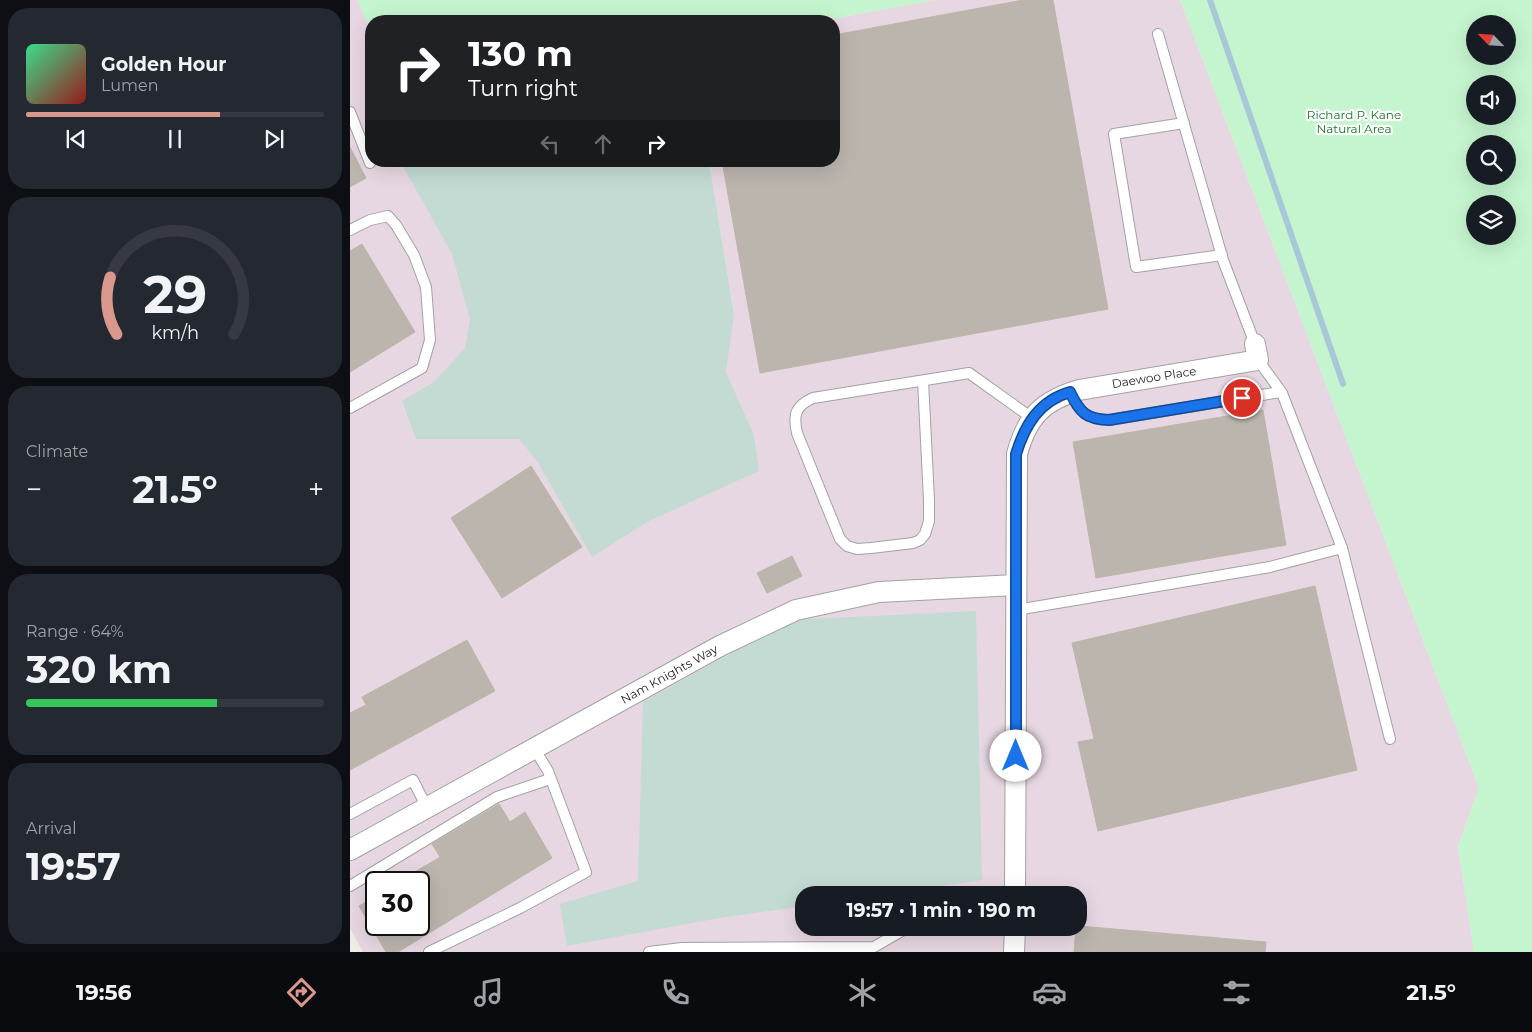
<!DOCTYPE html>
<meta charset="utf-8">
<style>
:root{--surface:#171b24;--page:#242831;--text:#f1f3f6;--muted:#9ea1a6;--line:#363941;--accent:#d9978e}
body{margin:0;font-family:Montserrat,sans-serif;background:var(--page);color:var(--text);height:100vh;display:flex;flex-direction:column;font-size:19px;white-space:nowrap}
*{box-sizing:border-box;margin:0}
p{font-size:16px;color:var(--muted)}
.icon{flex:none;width:28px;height:28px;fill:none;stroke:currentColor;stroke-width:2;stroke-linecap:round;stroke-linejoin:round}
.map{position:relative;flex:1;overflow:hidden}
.sheet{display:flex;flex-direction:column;gap:8px;padding:8px;background:#0d0f14;width:350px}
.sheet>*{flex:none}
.banner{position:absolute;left:15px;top:15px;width:475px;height:152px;border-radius:20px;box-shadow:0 5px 20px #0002;background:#202124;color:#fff;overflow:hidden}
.needle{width:32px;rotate:295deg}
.fabs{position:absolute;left:1116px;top:15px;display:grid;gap:10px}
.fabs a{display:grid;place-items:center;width:50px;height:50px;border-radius:50%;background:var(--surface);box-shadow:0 5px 20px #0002;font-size:25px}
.speed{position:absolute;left:15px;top:871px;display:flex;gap:10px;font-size:25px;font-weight:700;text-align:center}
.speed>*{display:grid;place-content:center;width:65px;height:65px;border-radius:50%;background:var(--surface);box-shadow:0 5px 20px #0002;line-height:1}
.speed .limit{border:2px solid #111;border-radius:8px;background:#fff;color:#111}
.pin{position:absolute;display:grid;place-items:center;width:42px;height:42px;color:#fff;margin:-21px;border:2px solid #fff;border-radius:50%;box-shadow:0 1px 5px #0007}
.me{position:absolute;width:55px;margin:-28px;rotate:0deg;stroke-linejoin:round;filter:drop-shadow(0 0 4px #0008)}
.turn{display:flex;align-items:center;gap:18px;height:105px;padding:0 20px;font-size:22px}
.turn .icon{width:65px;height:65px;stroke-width:2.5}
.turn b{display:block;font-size:35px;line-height:42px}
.lanes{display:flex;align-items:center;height:48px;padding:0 20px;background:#0003;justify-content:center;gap:25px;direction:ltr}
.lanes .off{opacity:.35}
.big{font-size:38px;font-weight:700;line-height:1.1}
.sheet .tile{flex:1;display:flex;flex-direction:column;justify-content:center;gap:8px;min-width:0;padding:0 18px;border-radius:20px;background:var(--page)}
.sheet .dial{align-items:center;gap:0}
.dial svg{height:130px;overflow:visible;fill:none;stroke:var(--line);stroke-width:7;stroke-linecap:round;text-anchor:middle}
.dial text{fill:var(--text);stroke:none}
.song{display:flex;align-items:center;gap:15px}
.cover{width:60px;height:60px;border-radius:8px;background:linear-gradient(135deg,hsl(150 70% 55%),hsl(0 70% 35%))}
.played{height:5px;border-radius:2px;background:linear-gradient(90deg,var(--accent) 65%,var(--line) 65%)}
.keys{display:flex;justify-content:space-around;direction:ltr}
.heat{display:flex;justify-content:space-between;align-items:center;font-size:28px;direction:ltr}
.charge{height:8px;border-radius:4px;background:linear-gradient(90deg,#34c759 64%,var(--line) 0)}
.trip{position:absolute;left:445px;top:886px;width:292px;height:50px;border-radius:20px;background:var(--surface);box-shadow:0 5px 20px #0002;font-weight:700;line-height:50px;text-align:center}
.tab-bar{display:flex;height:80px;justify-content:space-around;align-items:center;background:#090b0e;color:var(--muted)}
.tab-bar .icon{width:35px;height:35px}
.tab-bar .selected{color:var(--accent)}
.tab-bar b{font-size:22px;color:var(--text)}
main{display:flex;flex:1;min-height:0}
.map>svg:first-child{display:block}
</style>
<main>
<section class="sheet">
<div class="tile">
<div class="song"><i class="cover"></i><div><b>Golden Hour</b><p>Lumen</p></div></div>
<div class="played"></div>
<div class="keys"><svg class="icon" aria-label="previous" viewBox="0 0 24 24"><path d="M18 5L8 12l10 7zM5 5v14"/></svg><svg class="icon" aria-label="pause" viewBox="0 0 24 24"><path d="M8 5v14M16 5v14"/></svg><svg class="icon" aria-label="next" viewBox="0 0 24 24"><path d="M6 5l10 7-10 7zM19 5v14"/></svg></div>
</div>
<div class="tile dial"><svg viewBox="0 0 100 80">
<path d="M14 69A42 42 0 1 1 86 69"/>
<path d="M14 69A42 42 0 0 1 10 34" stroke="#d9978e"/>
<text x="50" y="56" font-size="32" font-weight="700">29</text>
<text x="50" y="72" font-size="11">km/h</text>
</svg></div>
<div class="tile"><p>Climate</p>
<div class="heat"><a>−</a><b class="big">21.5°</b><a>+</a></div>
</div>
<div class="tile"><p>Range · 64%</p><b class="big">320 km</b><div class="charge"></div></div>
<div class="tile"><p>Arrival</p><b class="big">19:57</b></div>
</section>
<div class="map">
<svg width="1182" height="952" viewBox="0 0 1182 952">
<rect width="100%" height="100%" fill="#eeece5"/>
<path fill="#e7d7e2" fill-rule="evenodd" d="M0,0H7L21,31V161H81L384,313L359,161H484V21H470L585,0H830L1129,788L1108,846L1124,952H13L0,928ZM26,882H69V925H26ZM454,895H729V928H454Z"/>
<g fill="#c3dbd3">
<path d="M50,161H359L384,314L376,372L404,435L409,471L297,522L242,557L187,461L169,439H66L52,401L84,382L115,348L120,319L102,254Z"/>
<path d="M626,611L632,880L528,895H454V906L369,918L217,946L210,904L288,881L293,702L441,620Z"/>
</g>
<g fill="#c5f5cf" fill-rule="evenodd">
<path d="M7,0H585L470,21H21V31Z"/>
<path d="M830,0H1182V952H1124L1108,846L1129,788ZM1125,24H1158V56H1125ZM1125,84H1158V116H1125ZM1125,144H1158V176H1125ZM1125,204H1158V236H1125Z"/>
</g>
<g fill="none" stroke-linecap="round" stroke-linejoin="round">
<path stroke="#a8c7d8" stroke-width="6" d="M860,0L993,384"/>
</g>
<g fill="#bbb5ae" stroke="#bfb5a8">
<path d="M673,0H703L758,309L410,373L372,161H484V35Z"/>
<path d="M0,147L16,178L0,187Z"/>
<path d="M12,244L65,332L0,372V251Z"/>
<path d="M913,410L936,545L746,578L723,442Z"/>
<path d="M181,466L232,547L152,598L101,518Z"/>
<path d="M442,556L452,576L417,593L407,573Z"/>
<path d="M965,586L1007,770L748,831L728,742L744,739L722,643Z"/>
<path d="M117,640L145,691L0,770V713L16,705L12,697Z"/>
<path d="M149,804L160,822L175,812L202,858L48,952H36L9,906L26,896V925H69V882H48L90,857L82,844Z"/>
<path d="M729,926L916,942L915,952H724L726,928H729Z"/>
</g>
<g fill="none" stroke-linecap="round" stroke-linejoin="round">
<g stroke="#a2a2a2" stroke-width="12">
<g id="service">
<path d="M808,34L873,260L905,344"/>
<path d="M0,112L20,163"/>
<path d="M834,123L764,134L786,267L872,255"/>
<path d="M0,230L20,220L38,216L46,225L64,255L76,287L80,340L72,368L0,408"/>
<path d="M573,381L579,500V521L575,534L570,540L563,543L521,548L507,549L497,546L490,539L447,433C443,415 445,406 463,398L619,373L682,418"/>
<path d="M720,392C730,413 736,419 759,420L930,392"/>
<path d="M992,548L1040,739"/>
<path d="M666,610L920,567L992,548L932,393L908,360"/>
<path d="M0,814L63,780L77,808"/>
<path d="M0,886L147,797L200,779"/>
<path d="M79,952L170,908L236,872L198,771L184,748"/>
<path d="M299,952L332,948L524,947L557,928"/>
</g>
</g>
<g stroke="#a2a2a2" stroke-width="22">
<g id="minor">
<path d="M0,850L370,646L446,610L529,592L666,585"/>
<path d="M665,895L667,454C677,417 692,401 729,390L908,360L905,344"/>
<path d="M664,952L665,928"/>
</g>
</g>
<use href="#service" stroke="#fff" stroke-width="10"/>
<use href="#minor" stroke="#fff" stroke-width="20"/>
</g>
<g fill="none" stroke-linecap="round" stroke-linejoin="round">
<g stroke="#114b97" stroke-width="12">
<path id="route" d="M666,756V454C675,425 689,401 720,392C730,413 736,419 759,420L892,398"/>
</g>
<use href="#route" stroke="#1a73e8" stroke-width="9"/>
</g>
<g text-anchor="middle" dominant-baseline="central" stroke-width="4.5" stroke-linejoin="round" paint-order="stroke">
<g font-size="12" fill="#147429" stroke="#fff">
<text x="1004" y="114">Richard P. Kane<tspan x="1004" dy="14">Natural Area</tspan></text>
</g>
<g font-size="12" fill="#1e1e1e" stroke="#fff">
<text transform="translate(804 377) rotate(-9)">Daewoo Place</text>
<text transform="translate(319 674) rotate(-29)">Nam Knights Way</text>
</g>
</g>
</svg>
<div class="fabs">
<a><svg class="needle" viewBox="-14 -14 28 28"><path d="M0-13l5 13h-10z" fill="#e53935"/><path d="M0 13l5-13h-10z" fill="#9ea1a6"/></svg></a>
<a><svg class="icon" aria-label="sound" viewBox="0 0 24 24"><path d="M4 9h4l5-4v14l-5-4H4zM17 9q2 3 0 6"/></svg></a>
<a><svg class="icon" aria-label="search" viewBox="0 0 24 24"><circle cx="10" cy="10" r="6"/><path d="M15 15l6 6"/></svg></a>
<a><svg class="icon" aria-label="layers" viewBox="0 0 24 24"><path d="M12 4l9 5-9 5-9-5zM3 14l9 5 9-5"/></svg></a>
</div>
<div class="speed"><div class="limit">30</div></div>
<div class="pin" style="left:892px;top:398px;background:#d93025"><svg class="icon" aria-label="arrive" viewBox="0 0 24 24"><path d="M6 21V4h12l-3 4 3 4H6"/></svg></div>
<svg class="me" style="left:666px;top:756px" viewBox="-20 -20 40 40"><circle r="19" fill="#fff"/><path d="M0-13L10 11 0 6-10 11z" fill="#1a73e8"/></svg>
<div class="trip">19:57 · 1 min · 190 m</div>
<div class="banner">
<div class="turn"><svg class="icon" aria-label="right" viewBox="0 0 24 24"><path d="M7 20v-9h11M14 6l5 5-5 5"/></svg><div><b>130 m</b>Turn right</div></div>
<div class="lanes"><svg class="icon off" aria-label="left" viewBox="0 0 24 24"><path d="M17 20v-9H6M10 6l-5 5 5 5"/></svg><svg class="icon off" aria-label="ahead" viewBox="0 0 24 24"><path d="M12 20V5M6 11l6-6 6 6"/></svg><svg class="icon" aria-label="right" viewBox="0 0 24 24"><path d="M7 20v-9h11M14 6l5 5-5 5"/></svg></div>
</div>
</div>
</main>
<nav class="tab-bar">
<b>19:56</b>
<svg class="icon selected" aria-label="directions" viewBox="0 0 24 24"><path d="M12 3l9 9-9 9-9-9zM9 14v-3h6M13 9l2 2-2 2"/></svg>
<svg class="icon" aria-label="music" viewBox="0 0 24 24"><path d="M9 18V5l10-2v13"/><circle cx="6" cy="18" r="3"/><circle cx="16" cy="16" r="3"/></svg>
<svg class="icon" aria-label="phone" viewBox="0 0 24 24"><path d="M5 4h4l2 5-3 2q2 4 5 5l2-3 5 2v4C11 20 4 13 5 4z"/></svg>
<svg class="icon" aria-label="climate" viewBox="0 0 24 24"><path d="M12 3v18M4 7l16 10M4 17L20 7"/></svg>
<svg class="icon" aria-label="car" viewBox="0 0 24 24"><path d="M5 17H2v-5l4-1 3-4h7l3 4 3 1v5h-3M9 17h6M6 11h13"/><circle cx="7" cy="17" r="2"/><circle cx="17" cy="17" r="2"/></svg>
<svg class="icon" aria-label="filters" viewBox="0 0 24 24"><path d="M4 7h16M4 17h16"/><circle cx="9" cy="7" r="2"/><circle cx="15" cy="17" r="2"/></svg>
<b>21.5°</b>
</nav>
